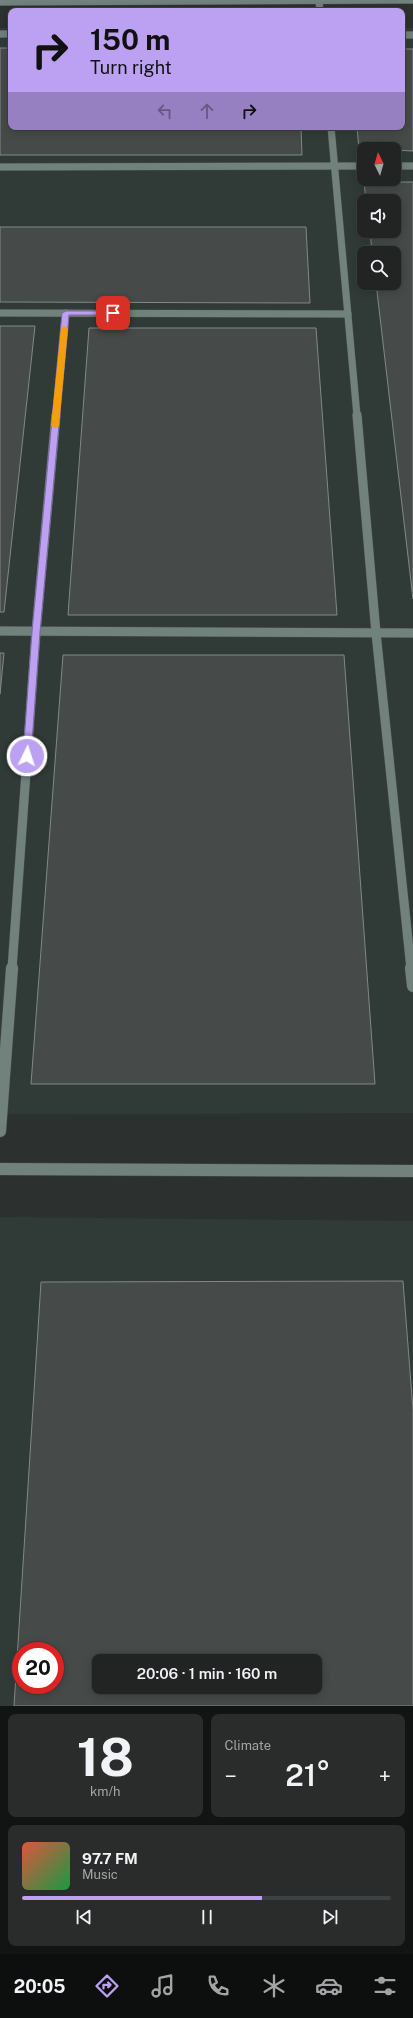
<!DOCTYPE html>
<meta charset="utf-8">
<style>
:root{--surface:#212423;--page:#292c2b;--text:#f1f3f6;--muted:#a2a4a6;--line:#3e4141;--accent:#bca0f2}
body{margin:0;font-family:"Public Sans",sans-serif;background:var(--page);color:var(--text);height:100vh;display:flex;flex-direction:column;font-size:15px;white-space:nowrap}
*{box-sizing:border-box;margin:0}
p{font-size:13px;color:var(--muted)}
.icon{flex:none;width:22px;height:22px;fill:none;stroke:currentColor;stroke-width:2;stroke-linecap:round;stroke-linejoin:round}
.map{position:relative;height:1706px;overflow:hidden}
.panel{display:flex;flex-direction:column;gap:8px;padding:8px;background:#121413;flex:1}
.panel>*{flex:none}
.banner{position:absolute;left:8px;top:8px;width:397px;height:122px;border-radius:8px;box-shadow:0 2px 10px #0003,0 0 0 1px var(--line);background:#bca0f2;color:#111;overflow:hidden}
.needle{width:26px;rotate:355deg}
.buttons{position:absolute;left:357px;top:142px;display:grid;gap:8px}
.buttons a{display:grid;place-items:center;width:44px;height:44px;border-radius:8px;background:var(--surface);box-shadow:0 2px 10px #0003,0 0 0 1px var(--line);font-size:20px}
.speed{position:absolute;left:12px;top:1642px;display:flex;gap:8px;font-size:20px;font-weight:700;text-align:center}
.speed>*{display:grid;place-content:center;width:52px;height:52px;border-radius:50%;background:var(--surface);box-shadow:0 2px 10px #0003,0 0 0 1px var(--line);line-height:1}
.speed .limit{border:6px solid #d22;background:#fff;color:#111}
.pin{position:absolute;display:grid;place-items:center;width:34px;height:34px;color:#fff;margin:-17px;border-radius:8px;box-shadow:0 2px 6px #0006}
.me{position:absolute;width:44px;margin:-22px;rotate:4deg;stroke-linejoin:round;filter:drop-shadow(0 0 3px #0008)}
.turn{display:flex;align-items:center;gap:14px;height:84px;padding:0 16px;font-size:18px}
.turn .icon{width:52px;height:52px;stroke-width:2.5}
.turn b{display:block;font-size:28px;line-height:34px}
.lanes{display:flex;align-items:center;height:38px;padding:0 16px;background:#0003;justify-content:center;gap:20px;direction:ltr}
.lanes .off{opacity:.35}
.big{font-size:30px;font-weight:600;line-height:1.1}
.panel .card{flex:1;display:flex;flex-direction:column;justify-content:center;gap:6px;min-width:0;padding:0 14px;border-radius:8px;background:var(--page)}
.panel .dial{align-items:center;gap:0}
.dial b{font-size:52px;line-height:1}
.song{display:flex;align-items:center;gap:12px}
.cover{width:48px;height:48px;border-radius:6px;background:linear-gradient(135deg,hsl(10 70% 55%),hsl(140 70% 35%))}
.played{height:4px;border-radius:2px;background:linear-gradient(90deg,var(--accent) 65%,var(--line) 65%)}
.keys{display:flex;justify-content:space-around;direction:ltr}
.heat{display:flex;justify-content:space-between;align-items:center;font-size:22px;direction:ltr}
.panel .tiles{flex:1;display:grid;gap:8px;grid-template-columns:1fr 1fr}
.card:last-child{grid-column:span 2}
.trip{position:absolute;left:92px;top:1654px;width:230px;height:40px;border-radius:8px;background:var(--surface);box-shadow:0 2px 10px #0003,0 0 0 1px var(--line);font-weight:600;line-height:40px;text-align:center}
.tab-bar{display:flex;height:64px;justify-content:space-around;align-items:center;background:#0d0e0e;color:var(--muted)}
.tab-bar .icon{width:28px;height:28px}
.tab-bar .on{color:var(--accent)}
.tab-bar b{font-size:18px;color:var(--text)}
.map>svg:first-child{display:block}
</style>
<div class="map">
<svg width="413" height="1706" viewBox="0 0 413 1706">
<rect width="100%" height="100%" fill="#2c302f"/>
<g fill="#303b37" fill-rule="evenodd">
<path d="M0,28H11V127H402V28H413V1113L0,1114ZM364,149H394V179H364ZM364,201H394V231H364ZM364,253H394V283H364Z"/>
<path d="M0,1217L413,1221V1706H0ZM21,1651H55V1685H21ZM99,1661H315V1687H99Z"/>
</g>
<g fill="#464b49" stroke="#838887" fill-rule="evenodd">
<path d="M0,48H11V127H301L302,155H0Z"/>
<path d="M402,49H413V151L394,150V149L359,150L357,127H402Z"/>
<path d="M364,182H413V599L376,283H394V253H372L370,231H394V201H366Z"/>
<path d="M0,227H306L310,303L0,302Z"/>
<path d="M0,326H35L4,612H0Z"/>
<path d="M89,328H316L337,615H68Z"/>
<path d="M0,653H4L0,694Z"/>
<path d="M63,655H344L375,1084H31Z"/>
<path d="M403,1281L413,1410V1706H14L41,1282ZM21,1651H55V1685H21ZM99,1661H315V1687H99Z"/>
</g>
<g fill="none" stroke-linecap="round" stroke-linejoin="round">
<g stroke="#474b4a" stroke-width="8">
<g id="minor-far2">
<path d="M319,1L320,11"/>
<path d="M0,2L413,0"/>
<path d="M0,34H11"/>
<path d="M402,35H413"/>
<path d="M331,127L357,416"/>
<path d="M394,166H413"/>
<path d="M0,167L364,166"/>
<path d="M0,313L348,314"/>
<path d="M56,416L66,313"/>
</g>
</g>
<g stroke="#474b4a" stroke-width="10">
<g id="minor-far1">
<path d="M357,415L376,633L411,969"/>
<path d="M0,631L413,633"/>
<path d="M12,969L36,632L56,415"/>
</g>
</g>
<g stroke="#474b4a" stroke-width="13">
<g id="minor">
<path d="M411,968L413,986"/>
<path d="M0,1131L12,968"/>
<path d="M0,1169L413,1171"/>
</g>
</g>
<use href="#minor-far2" stroke="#70827b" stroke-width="7"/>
<use href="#minor-far1" stroke="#70827b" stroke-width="9"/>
<use href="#minor" stroke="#70827b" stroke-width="12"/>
</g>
<path fill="#bca0f2" stroke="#7a689d" d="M113,311L115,312V315H69L40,632L31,756L27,759L23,756L32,632L62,313L66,311Z"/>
<path fill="#f59e0b" d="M64,326L68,328L59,426L55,428L51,426L61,328Z"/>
</svg>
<div class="buttons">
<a><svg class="needle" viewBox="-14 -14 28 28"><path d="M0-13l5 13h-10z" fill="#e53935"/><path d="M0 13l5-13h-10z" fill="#a2a4a6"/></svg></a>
<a><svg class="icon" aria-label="sound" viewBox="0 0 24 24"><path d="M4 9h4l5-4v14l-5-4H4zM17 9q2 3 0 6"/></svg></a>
<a><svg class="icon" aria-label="search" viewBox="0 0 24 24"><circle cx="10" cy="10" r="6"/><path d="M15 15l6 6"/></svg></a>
</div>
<div class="speed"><div class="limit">20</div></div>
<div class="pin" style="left:113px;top:313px;background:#d93025"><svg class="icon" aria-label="arrive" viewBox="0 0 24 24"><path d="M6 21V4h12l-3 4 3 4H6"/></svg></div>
<svg class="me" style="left:27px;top:756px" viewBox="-20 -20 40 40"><circle r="17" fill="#bca0f2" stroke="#fff" stroke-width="3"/><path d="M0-11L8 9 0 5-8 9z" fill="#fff"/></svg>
<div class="trip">20:06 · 1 min · 160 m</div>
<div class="banner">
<div class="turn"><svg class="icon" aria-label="right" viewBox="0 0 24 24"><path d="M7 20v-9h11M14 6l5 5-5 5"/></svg><div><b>150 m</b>Turn right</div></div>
<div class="lanes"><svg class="icon off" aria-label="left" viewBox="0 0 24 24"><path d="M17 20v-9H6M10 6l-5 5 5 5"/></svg><svg class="icon off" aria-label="ahead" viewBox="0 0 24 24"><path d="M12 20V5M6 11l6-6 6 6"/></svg><svg class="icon" aria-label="right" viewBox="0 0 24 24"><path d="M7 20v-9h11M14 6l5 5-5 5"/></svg></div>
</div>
</div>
<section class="panel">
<div class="tiles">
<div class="card dial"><b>18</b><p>km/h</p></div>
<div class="card"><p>Climate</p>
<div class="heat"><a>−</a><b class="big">21°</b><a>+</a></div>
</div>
<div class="card">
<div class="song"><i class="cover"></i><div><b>97.7 FM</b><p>Music</p></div></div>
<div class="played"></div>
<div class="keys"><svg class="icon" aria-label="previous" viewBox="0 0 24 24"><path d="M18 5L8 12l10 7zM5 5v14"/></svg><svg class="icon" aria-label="pause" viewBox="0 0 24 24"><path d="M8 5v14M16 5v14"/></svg><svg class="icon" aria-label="next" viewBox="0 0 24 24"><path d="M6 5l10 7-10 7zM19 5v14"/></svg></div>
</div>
</div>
</section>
<nav class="tab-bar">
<b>20:05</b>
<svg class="icon on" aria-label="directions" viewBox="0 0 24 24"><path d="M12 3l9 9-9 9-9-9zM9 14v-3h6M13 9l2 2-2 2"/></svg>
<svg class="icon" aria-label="music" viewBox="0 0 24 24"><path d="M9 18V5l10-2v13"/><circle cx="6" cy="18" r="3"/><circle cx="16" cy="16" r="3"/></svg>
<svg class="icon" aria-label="phone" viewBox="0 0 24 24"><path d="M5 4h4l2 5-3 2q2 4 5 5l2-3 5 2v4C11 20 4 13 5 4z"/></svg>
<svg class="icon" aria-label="climate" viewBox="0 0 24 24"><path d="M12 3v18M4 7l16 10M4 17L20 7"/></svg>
<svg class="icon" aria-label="car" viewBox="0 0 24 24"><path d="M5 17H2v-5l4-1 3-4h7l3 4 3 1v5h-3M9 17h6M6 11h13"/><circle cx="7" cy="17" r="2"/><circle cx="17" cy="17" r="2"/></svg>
<svg class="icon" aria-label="filters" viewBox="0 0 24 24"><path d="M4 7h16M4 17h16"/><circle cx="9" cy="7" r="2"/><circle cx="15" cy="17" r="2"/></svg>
</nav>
